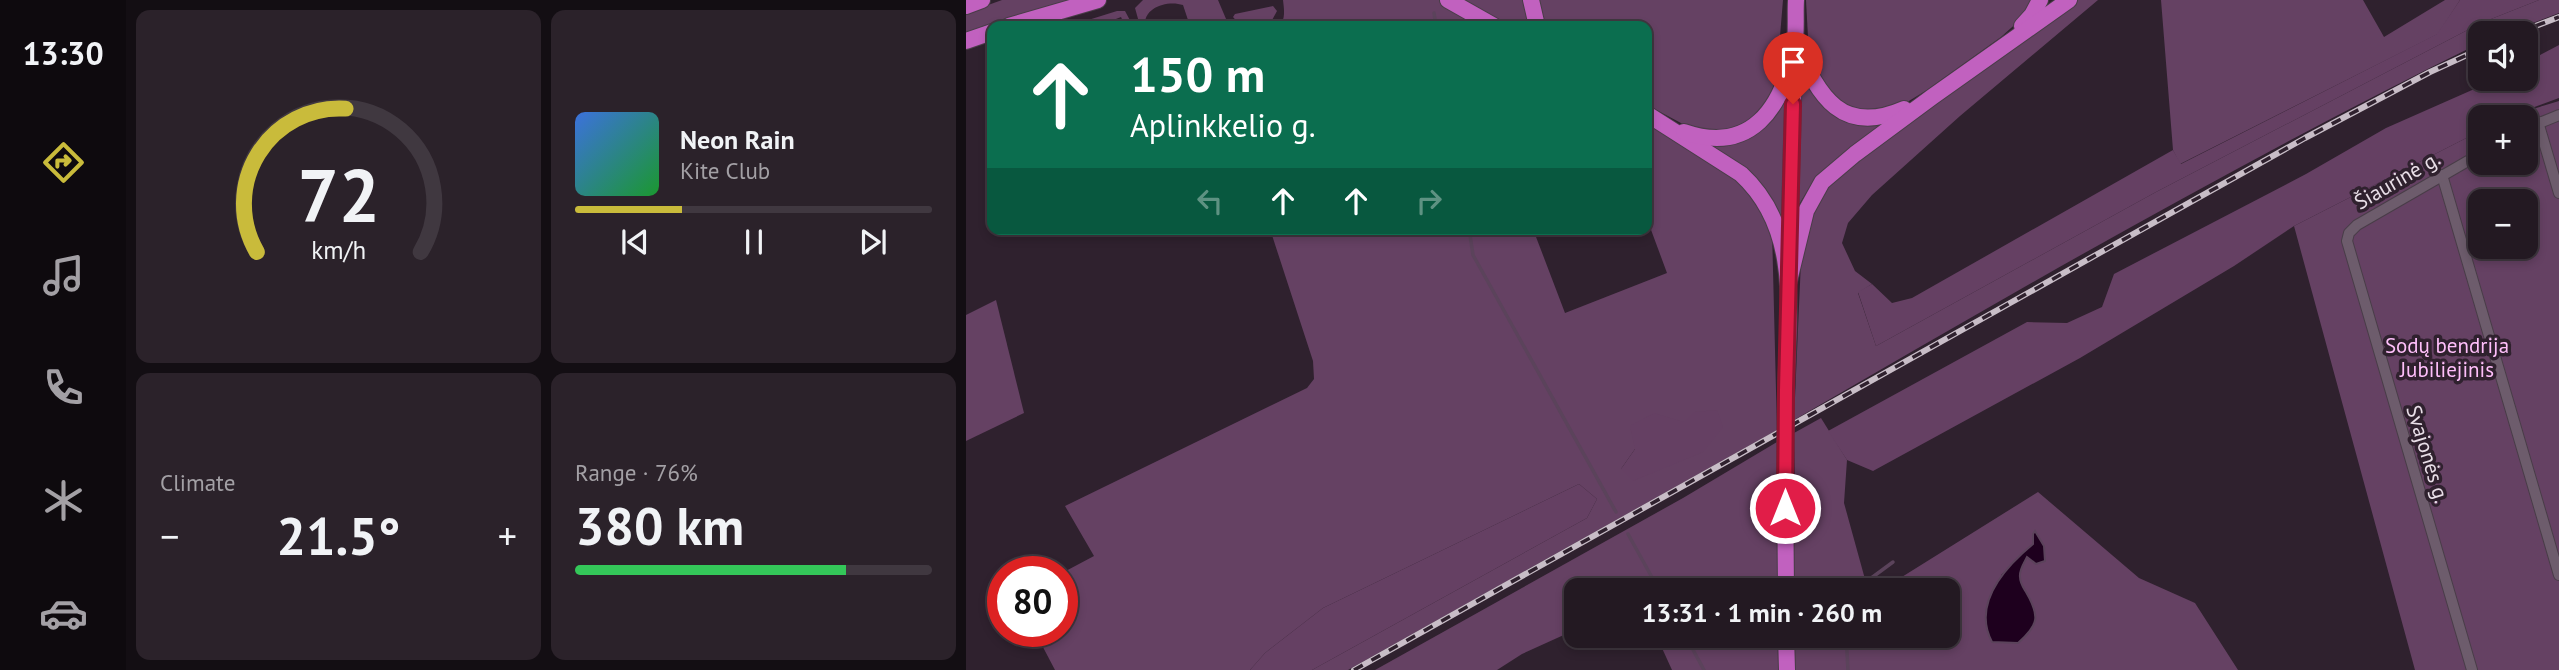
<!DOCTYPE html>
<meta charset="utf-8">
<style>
:root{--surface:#231922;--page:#2b222a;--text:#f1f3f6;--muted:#a3a0a5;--line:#403840;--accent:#c9bb3b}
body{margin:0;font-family:"PT Sans",sans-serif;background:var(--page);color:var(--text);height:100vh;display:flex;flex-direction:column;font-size:26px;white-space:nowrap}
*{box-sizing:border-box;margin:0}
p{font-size:23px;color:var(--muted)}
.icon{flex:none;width:38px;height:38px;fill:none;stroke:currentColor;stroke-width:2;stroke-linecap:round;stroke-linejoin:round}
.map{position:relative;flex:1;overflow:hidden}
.drawer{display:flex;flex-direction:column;gap:10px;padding:10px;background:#130e13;width:840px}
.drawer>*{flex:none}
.top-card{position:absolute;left:21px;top:21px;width:665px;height:214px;border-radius:14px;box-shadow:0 4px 10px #0003,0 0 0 2px var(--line);background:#0b6e4f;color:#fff;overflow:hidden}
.buttons{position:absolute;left:1502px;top:21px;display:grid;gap:14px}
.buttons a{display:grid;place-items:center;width:70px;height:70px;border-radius:14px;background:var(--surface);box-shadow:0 4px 10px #0003,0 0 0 2px var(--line);font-size:35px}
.speed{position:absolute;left:21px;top:556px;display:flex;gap:14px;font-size:35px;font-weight:700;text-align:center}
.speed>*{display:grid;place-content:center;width:91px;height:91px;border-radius:50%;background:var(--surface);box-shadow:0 4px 10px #0003,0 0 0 2px var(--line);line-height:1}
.speed .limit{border:10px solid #d22;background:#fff;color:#111}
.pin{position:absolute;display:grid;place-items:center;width:60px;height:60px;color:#fff;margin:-72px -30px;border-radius:50% 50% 50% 0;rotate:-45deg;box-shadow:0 0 7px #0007}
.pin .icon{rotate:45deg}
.me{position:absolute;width:77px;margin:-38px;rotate:0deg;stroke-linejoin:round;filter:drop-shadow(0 0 5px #0008)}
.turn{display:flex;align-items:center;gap:24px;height:147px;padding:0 28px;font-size:32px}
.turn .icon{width:91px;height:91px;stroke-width:2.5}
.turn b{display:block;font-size:49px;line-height:60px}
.lanes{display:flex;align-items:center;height:66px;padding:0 28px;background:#0003;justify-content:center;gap:35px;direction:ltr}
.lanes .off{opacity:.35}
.big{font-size:52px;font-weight:800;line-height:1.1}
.drawer .tile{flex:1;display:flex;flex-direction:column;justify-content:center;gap:10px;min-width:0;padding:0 24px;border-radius:14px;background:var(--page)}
.drawer .dial{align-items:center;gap:0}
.dial svg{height:182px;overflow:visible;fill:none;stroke:var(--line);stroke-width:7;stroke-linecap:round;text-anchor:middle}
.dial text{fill:var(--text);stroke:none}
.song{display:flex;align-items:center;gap:21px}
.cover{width:84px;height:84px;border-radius:10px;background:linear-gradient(135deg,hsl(220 70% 55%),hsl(130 70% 35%))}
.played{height:7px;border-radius:4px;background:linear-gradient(90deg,var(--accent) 30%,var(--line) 30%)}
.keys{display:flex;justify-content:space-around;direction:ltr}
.heat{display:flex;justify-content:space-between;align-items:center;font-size:38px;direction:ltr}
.charge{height:10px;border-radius:5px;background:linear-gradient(90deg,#34c759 76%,var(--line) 0)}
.drawer .tiles{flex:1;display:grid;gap:10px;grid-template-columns:repeat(2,1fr)}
.trip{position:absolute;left:598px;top:578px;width:396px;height:70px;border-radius:14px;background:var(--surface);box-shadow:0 4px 10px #0003,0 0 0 2px var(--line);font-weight:800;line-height:70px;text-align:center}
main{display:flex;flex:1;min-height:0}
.dock{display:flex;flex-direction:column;width:126px;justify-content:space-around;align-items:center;background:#0e0a0e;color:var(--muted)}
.dock .icon{width:49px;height:49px}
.dock .selected{color:var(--accent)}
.dock b{font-size:32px;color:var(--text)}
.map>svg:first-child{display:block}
</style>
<main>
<nav class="dock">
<b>13:30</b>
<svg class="icon selected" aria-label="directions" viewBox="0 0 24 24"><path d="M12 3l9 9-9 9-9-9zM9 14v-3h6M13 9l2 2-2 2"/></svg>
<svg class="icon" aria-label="music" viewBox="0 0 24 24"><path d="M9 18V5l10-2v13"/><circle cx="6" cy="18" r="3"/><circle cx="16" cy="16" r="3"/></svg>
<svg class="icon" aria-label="phone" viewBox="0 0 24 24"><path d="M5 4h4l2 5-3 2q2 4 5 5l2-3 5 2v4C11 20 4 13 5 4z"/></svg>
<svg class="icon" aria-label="climate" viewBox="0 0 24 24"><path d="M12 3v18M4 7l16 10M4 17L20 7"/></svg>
<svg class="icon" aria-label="car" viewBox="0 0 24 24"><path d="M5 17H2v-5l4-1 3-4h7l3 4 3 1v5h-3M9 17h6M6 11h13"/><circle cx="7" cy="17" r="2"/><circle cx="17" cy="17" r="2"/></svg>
</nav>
<section class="drawer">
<div class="tiles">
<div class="tile dial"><svg viewBox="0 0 100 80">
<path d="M14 69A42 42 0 1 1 86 69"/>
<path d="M14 69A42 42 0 0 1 53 6" stroke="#c9bb3b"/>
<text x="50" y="56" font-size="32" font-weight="700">72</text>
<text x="50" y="72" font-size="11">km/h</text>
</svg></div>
<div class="tile">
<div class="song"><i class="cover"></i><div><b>Neon Rain</b><p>Kite Club</p></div></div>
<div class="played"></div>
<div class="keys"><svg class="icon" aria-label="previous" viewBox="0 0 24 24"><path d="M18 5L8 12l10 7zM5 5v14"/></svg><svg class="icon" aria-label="pause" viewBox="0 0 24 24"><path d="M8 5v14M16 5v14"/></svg><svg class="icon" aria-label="next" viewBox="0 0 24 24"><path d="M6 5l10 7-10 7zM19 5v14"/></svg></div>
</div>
<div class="tile"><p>Climate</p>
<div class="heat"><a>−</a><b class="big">21.5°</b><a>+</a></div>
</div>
<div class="tile"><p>Range · 76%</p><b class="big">380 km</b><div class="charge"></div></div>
</div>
</section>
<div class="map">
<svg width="1593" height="670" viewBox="0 0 1593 670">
<rect width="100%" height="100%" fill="#2f212e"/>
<g fill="#654163" fill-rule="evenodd">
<path d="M36,0H104L0,34V13Z"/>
<path d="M177,0H252L263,26H224L217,5C202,0 177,7 179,26H174L169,8Z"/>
<path d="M317,0H473L518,26H313C320,20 318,9 317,0Z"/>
<path d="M493,0H560L566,26H538Z"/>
<path d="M570,0H817L811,72L806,93L799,107L784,122L767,131H730L681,105V26H575Z"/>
<path d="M840,0H1067L1055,19L1035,37L961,90L938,104L897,113L867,100L843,56Z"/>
<path d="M1110,0H1132L994,116L906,195L882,223L876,243L889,271L906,284L892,293L910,346L1190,192L1515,23L1573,0H1593V13L1540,33H1514V43C1280,158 1053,289 828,420L835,261L840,228L858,188L886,162Z"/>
<path d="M1195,0H1397L1418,37L1479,0H1494L1472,34L1214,164L1207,150Z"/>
<path d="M307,6L311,11L305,22L300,26H275L267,17L269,14Z"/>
<path d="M151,11H159L167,26H159L155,17L132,26H103Z"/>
<path d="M835,72L848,93L921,123L845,185L832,206Z"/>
<path d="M819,96L816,221C797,183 778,167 744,144H760Z"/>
<path d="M1593,101V670H1449L1328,226L1514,131V163H1559V117H1541ZM1514,201H1559V247H1514Z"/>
<path d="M681,122L771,178L789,196L806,230L811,430L382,670H346L621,518L631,499L613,484L357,608L299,653L284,670H89L69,632H96V573L128,556L99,506L341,388L348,379L347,361L304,229H567L599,313L701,273L681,219ZM718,422L655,469L669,449Z"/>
<path d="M30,300L58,413L0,441V315Z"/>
<path d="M855,418L881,460L878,503L902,590H827L826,487H829L828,433Z"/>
<path d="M811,442L812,590H611V629L556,654L531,670H409L717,498Z"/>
<path d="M1072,492L1173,578L1229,603L1272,670H829L828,635H982V590H915ZM1067,534L1070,564L1061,556L1054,572L1052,643L1041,642L1035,575L1067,544Z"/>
<path d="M690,635H813V670H706Z"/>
</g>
<g fill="#654063">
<path d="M1494,0H1573L1515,23L1190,192L910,346L892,292L906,284L926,303L946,298L1207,150L1215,164L1471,34Z"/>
<path d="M1593,45V98L1541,117H1514V131L1328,226L1268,266L1114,358L907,471L881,460L862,431L1061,322L1101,323L1136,307L1148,274L1340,174L1420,128L1531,79H1559V63Z"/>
<path d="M751,410L757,427L737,452L667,481L655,469L669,449L664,426L688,413L718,422L729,412Z"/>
<path d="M613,484L631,499L621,518L346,670H284L299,653L357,608Z"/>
</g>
<path fill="#1e001e" stroke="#5b435b" stroke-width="2" d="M1069,531L1078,546L1079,561L1070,564L1061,557C1058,563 1053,570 1054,577C1054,583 1057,587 1060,592C1074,616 1073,625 1052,643L1026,642C1006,604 1038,568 1067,544V534Z"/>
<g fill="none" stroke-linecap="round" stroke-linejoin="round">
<g stroke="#5b435b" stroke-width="3.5">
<path d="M468,13L470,26"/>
<path d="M503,229L507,255L650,512"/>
<path d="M662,534L693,590"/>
<path d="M889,590L927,562"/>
<path d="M719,635L738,670"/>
<path d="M880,635L882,670"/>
</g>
<g stroke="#493d48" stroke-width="12">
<g id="minor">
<path d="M1572,122L1593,193"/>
<path d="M1559,129L1593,115"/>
<path d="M1476,175L1593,575"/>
<path d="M1506,670L1381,241L1383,233L1391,225L1514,154"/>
</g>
</g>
<g stroke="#493d48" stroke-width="18">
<g id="highway">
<path d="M482,0L528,26"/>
<path d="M565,0L571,26"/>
<path d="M0,6L16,0"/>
<path d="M43,26L132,0"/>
<path d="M1056,26L1066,15L1074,0"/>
<path d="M0,41L26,32"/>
<path d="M831,46C853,97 876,136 938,109"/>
<path d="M681,114L775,174C836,230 822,315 820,390"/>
<path d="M718,132C785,155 816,108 828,49C831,33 829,16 830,0"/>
<path d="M823,252L828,65"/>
<path d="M823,281L840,211L856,182L889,154L966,97L1103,0"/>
<path d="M819,481L820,590"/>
<path d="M820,635L821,670"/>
</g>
</g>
<use href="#minor" stroke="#6d5c6c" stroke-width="10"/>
<use href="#highway" stroke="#c161bf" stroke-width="16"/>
<g stroke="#c8bdc7" stroke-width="6">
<g id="rail">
<path d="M1551,33L1593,17"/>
<path d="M388,670L1339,138L1464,72L1514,49"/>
</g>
</g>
<use href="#rail" stroke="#2f212e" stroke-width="3.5" stroke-dasharray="10" stroke-linecap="butt"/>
<g stroke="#493d48" stroke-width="18" stroke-linecap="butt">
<path id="highway-bridge" d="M819,481L820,390"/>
</g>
<use href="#highway-bridge" stroke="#c161bf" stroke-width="16"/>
</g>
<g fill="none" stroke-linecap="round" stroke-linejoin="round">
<g stroke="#92132f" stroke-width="18">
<path id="route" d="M819,508L820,390L827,104"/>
</g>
<use href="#route" stroke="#e11d48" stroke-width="12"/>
</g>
<g text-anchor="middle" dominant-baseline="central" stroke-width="7" stroke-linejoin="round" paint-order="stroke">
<g font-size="21" fill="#e9dfe8" stroke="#2f212e">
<text transform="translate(1431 180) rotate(-30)">Šiaurinė g.</text>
<text transform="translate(1462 454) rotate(73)">Svajonės g.</text>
</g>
<g font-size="21" fill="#febffa" stroke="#2f212e">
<text x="1481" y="345">Sodų bendrija<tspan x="1481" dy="24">Jubiliejinis</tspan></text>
</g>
</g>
</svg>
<div class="buttons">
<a><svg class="icon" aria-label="sound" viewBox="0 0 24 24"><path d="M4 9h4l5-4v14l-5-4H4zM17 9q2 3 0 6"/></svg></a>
<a>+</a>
<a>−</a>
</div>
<div class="speed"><div class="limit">80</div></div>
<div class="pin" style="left:827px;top:104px;background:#d93025"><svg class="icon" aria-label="arrive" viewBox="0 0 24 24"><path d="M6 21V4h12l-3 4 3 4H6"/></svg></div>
<svg class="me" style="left:819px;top:508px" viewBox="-20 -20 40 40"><circle r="17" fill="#e11d48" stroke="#fff" stroke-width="3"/><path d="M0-11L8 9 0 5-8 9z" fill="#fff"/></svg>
<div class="trip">13:31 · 1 min · 260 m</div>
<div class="top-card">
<div class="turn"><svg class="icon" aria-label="ahead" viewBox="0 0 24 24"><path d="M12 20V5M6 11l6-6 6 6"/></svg><div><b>150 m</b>Aplinkkelio g.</div></div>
<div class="lanes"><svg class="icon off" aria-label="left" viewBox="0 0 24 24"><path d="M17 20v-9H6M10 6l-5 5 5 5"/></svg><svg class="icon" aria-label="ahead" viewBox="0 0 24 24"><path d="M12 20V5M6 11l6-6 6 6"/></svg><svg class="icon" aria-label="ahead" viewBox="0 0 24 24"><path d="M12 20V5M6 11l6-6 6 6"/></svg><svg class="icon off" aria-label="right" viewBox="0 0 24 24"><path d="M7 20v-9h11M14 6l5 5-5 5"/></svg></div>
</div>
</div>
</main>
